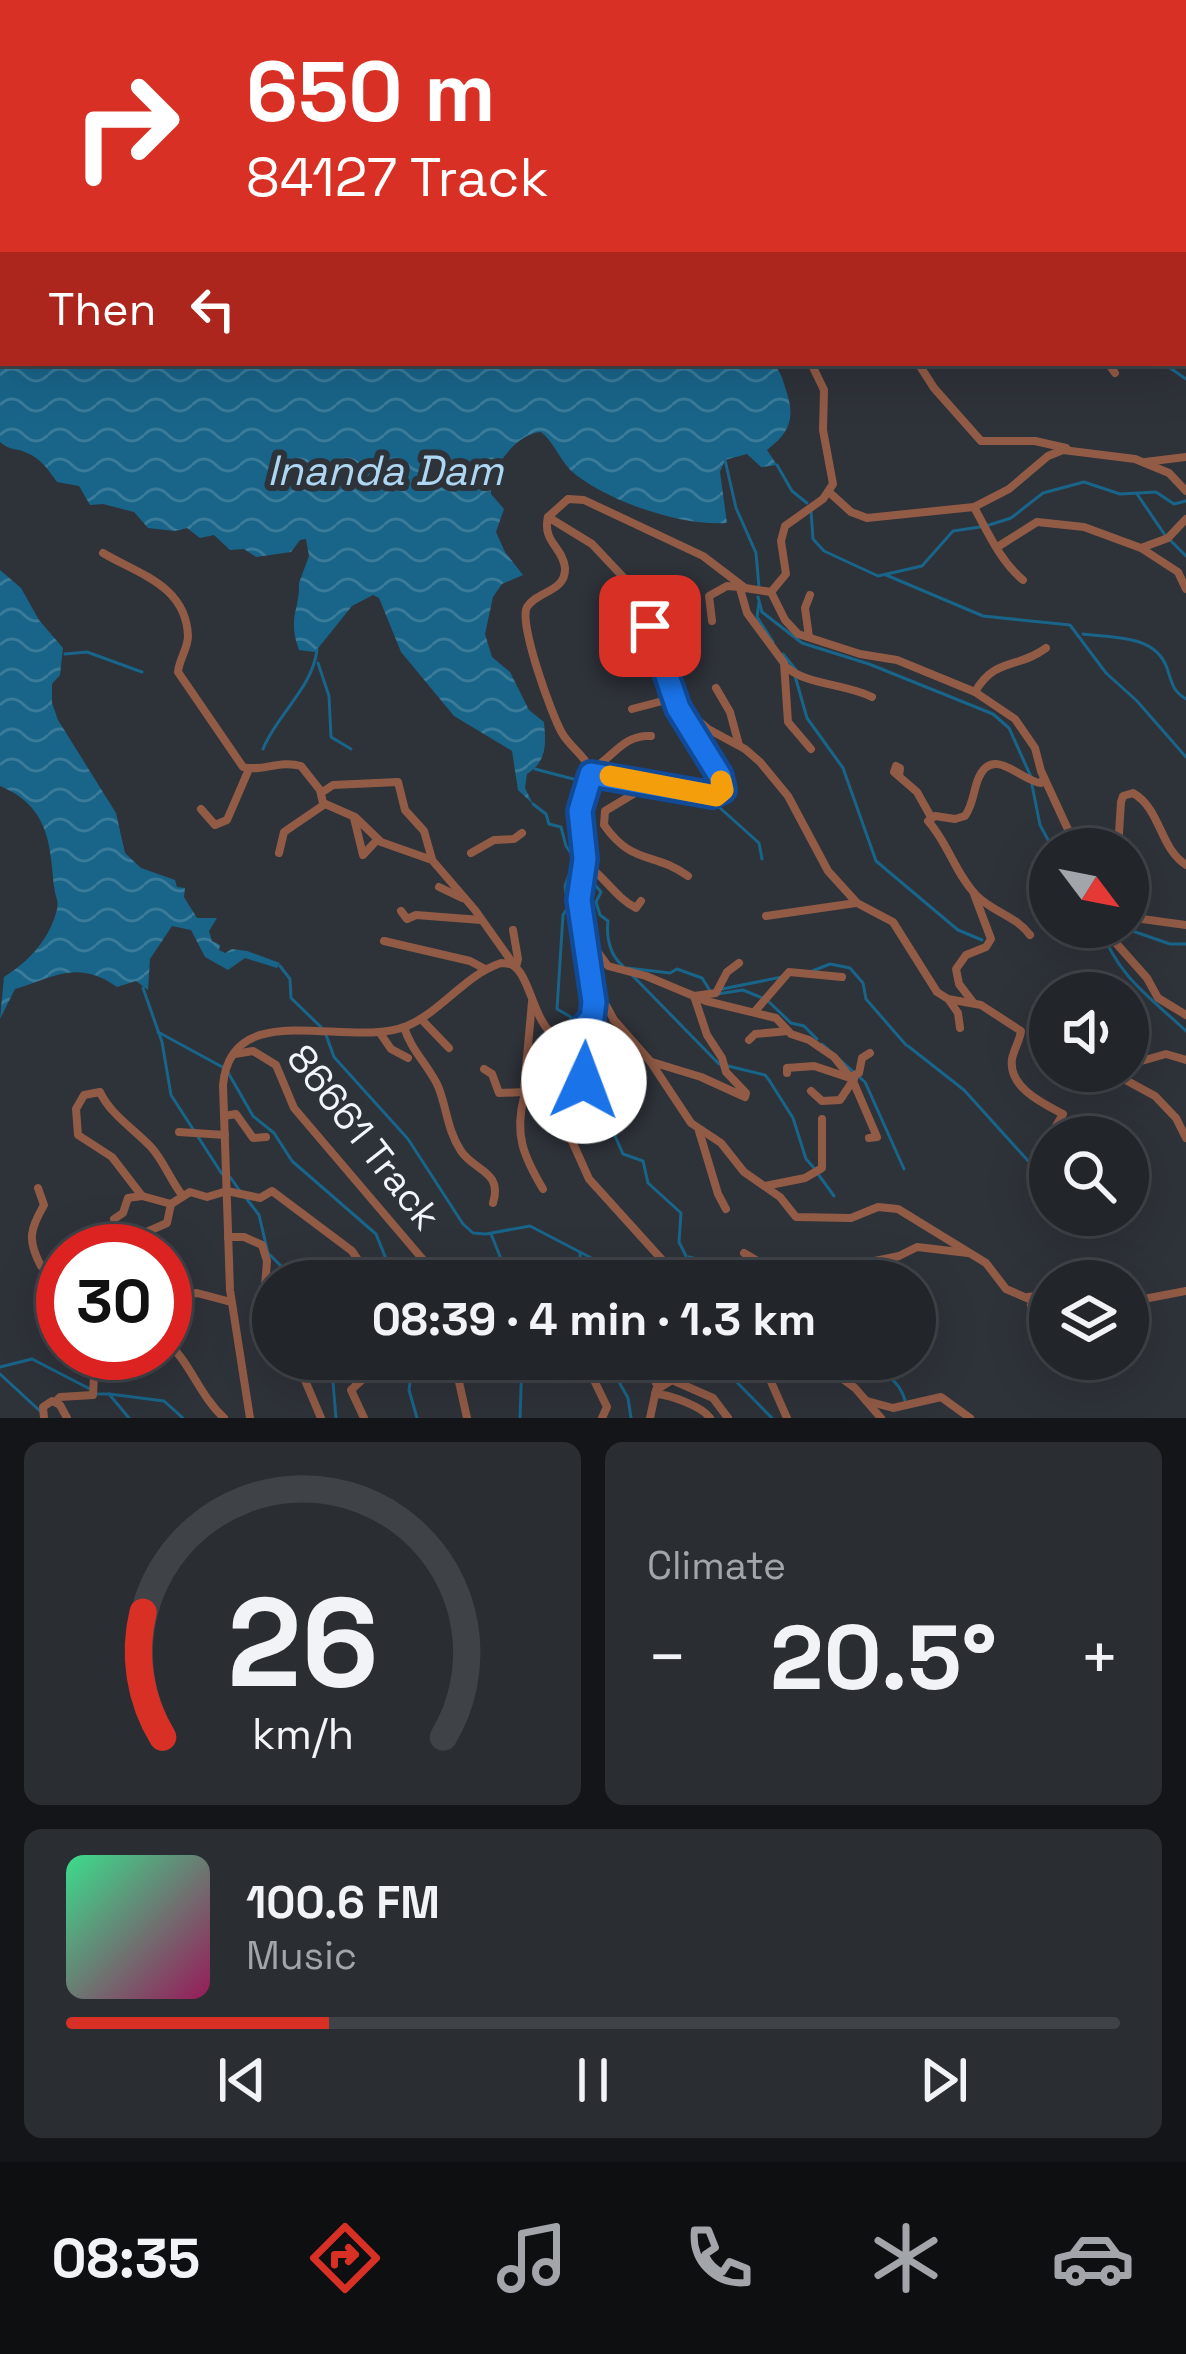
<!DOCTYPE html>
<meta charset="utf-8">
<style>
:root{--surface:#22262b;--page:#2a2e33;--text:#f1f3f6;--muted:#a2a5a9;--line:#3f4347;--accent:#d93025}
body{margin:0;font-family:"Space Grotesk",sans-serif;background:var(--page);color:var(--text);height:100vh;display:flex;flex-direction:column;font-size:45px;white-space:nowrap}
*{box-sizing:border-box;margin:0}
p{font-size:39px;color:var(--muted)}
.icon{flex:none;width:66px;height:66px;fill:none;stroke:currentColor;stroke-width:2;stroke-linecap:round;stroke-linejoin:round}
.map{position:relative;height:1418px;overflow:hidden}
.side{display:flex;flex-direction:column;gap:24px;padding:24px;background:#131518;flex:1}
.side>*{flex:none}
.top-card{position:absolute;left:0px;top:0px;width:1188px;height:366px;box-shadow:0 12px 48px #0002,0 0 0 3px var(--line);background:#d93025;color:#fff;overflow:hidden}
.needle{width:78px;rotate:122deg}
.buttons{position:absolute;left:1029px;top:828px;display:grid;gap:24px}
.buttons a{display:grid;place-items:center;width:120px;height:120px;border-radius:50%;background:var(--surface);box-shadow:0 12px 48px #0002,0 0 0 3px var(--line);font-size:60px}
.speed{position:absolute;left:36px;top:1224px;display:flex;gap:24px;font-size:60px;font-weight:700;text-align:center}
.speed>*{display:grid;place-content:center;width:156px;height:156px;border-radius:50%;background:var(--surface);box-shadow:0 12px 48px #0002,0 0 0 3px var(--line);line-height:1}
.speed .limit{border:18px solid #d22;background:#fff;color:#111}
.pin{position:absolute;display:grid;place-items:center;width:102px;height:102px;color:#fff;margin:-51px;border-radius:24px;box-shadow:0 6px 18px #0006}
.me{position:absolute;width:132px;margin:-66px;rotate:2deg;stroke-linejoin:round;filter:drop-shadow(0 0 9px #0008)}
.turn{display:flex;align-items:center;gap:42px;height:252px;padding:0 48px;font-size:54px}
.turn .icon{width:156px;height:156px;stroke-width:2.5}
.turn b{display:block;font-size:84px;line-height:102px}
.then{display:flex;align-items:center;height:114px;padding:0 48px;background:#0003;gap:24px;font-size:45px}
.big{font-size:90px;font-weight:800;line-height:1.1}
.side .tile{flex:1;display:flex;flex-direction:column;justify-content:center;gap:18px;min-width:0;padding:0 42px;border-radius:18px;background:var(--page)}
.side .dial{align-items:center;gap:0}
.dial svg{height:312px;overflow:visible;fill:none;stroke:var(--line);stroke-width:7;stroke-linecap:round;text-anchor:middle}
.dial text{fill:var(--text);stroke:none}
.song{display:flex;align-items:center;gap:36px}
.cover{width:144px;height:144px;border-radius:18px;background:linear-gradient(135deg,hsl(150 70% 55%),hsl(330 70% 35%))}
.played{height:12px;border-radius:6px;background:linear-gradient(90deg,var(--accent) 25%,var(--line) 25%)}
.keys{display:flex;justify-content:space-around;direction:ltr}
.heat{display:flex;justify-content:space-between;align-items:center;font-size:66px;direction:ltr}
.side .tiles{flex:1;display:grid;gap:24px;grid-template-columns:1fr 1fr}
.tile:last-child{grid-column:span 2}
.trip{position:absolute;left:252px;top:1260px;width:684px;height:120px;border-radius:60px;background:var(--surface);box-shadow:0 12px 48px #0002,0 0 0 3px var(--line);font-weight:800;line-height:120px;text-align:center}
.tab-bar{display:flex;height:192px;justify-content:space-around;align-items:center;background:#0e0f11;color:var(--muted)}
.tab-bar .icon{width:84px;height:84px}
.tab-bar .active{color:var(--accent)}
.tab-bar b{font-size:54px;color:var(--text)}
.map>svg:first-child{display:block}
</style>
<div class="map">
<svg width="1186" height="1418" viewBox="0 0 1186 1418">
<defs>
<pattern id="water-waves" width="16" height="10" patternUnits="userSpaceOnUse" patternTransform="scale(3)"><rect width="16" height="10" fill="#196489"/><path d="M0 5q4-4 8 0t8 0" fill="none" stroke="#3b7b9a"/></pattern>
</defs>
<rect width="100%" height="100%" fill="#2e3239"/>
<g fill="url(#water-waves)">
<path d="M0,0L46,3H3V363H718L735,367L773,364C782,373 782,378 786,390C796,419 789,433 767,450L777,465L761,467L747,454L725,460L720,472L727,523C681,526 613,503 576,475C561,464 556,444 541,432C516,433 489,470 491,494L504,509L496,532L505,552L523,575L502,584L493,597L485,634L492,657L510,672L529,710L544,722C546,745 547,761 527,774L525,788L533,804L518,790L512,751L454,716L401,652L379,598L373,595L352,606L315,652L299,650C287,617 300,610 299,583L309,556L306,539L300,540L291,552L256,557L244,549L230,550L214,535L200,538L187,528L175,531L148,528L134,512L103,504L90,505L79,486L57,482C49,471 42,459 27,453C15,447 12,452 0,442Z"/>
<path d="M0,570L21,588L39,620L63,648L60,675L52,684V703L58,720L116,813L125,853L141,868L175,880L177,887L185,888L184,897L197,918H217L209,931L212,941L220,945L219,950L225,953L232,949L247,951L280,963L277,968L245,958L228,970L205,957L191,930L172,926L150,959L148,990L136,981L117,987C76,958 51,979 15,989L0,1019L4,977C28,962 48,941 56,913C60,900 55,898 54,886C50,842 48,806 0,786Z"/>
</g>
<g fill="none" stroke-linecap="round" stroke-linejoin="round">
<g stroke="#196489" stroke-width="3">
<path d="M1185,114L1186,115"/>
<path d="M1185,297H1186"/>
<path d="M1163,363L1186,379"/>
<path d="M725,460L736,508L756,553L759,587"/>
<path d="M777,465L792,491L807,503"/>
<path d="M1137,494L1165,535"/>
<path d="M811,511L813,539L824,551L878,576L922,566L953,531L980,527"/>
<path d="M986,526L1011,518L1043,493L1084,482L1120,494L1156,492L1174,504L1186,501"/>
<path d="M1170,540L1186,556"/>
<path d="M886,575L983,616L1070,625L1106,673L1137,701L1186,757"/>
<path d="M758,597L762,612L802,643L869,664L993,714L1009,728L1032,779"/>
<path d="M759,603L757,617L773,642"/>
<path d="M1083,634C1112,638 1155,634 1167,668C1172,682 1172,691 1186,699"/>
<path d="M65,654L87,652L142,672"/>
<path d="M783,654L796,670"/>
<path d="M318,663L329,696L331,737L351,749"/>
<path d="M795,676L807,718L843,768L876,861L958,930L982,940"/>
<path d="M263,749C277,714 312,689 317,650"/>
<path d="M535,769L623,792L652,791L719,807L759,843L762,859"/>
<path d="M1032,785L1040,825L1053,849"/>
<path d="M533,804L546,814L549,824L561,827L566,846L575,859L565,886L568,907L563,915L557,1009L571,1017L570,1027"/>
<path d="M590,879L601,892L596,902L600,915L608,921C606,937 610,956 623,966"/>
<path d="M1100,927C1119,978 1149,996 1186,1031"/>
<path d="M1121,927L1170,944H1186"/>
<path d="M280,966L290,979L291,998L321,1027"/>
<path d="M627,968L670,973L677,969L702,978L709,989"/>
<path d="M810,972L830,964L850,968L863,983L866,999L906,1045"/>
<path d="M630,973L719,1064"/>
<path d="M143,988L162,1042L171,1095L222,1174"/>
<path d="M722,989L782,977"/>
<path d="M717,994L743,990L765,999"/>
<path d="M768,1001L791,1023L804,1026L817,1039"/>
<path d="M158,1032L226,1069L253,1116L274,1133L292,1161L376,1234L395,1281"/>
<path d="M326,1035L334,1057L408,1139L463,1224L473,1233L486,1234L530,1226L599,1262L624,1281"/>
<path d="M570,1041C567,1047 561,1051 558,1057C548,1074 567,1091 566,1107L583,1115L596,1108L603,1109L623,1154L643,1161L648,1183L681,1213L679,1242L686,1256"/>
<path d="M822,1044L865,1082L904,1169"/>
<path d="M908,1046L964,1090L1050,1185"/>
<path d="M728,1066L765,1075L769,1080L793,1118L806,1159L815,1169"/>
<path d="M818,1174L834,1196"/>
<path d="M230,1177L240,1191"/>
<path d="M246,1198L259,1215L268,1253L296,1281"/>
<path d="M1128,1209L1138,1210"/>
<path d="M491,1234L510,1281"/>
<path d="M580,1253L582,1281"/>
<path d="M689,1257L745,1271L753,1266L762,1281"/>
<path d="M319,1359L333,1382L336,1418"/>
<path d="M413,1359L409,1390L417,1418"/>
<path d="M606,1359L628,1398L631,1418"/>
<path d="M714,1359L772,1418"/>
<path d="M842,1359C864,1383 892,1360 905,1400"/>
<path d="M0,1367L32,1359L92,1390"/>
<path d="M0,1374L40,1411"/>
<path d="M98,1394H109L129,1418"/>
<path d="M109,1394L164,1401L183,1418"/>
<path d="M520,1418L522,1359"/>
</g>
<g stroke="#915b46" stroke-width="8">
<path d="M204,0L206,3"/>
<path d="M1185,55H1186"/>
<path d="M1185,280L1186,281"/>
<path d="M1185,291H1186"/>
<path d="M1185,305L1186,304"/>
<path d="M918,363L934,388L981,441H1035L1066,448"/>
<path d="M1108,363L1115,373"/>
<path d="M1145,462L1186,457"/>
<path d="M829,492L851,512L867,518L974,507L1009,489L1048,456L1063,450L1135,459L1169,473L1186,491"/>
<path d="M974,507C988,533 1001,562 1023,580"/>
<path d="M548,517L592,544L625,579L643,607L676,701L708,729L745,749L760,762L788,796L828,871L857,903L893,922L937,992L948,999L981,1005L1021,1031C1020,1040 1014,1049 1012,1059C1008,1087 1042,1103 1063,1114L1056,1126"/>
<path d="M1186,519L1168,538L1141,548L1178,572L1186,589"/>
<path d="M999,546L1037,522L1084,527L1141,548"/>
<path d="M103,553C138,574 186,585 188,636C188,648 179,660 178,672L243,767C261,772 280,760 301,766L320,790L323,803L355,817L381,842L432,860L475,910L514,965"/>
<path d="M739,585L747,613L784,663L788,722L811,749"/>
<path d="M771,592L785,620L798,634L860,654L897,660L975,692L1015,719L1035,748L1041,771L1077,849"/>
<path d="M712,621L709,596L727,586L739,587"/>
<path d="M809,637L805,608L810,595"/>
<path d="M785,666C807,686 845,683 872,697"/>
<path d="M716,688L730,712L739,745"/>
<path d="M975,692C995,657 1018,669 1046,648"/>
<path d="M632,709L674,698"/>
<path d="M591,770C613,758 623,734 651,736"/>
<path d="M591,774L719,795L723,787L720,776L677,706"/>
<path d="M899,776L900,768L896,766L894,772L917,792L931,817"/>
<path d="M639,782L635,793L605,811L604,825C633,866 653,851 688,876"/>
<path d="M321,793L333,785L398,782L405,810L424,831L432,859"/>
<path d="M201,809L215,825L227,820L249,769"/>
<path d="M354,818L363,855L377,840"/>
<path d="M1118,849L1121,802L1123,796L1133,793C1161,809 1159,847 1186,865"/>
<path d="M279,853L284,832L325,804"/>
<path d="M471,853L494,840L514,839L522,833"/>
<path d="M585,863C604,876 616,898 636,908L641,901"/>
<path d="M439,887L462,898"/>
<path d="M401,911L407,919L416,915L481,920"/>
<path d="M1128,911L1142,919L1186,925"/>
<path d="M766,916L856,903"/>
<path d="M1109,927L1115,942L1147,978L1158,998L1186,1015"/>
<path d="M513,930L518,959L516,967"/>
<path d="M1030,935C1015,915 992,912 976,895C955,873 948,843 928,821L935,816L955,819L965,816C974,803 973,790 979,777C994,745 1022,782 1041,783L1044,778"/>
<path d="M384,941L470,961L485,969"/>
<path d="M586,949L597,951L608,966L646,976L706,1001L776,1018L791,1034L809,1040L834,1057L850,1077L859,1073L862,1058L870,1053"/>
<path d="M593,992L601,996L614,1020L650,1061L691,1123L721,1143L744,1172L780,1197L796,1217L851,1218L878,1207L898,1209L986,1263L1006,1289L1050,1308"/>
<path d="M949,1000L958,1013L960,1028"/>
<path d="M972,1001L959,984L956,969L966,955L986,947L991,939L974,894"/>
<path d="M532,1002L524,1090L535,1111L572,1141L589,1179L665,1263L692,1281"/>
<path d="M756,1010L789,972L842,977"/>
<path d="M421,1019L449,1048"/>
<path d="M404,1027C411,1050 428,1065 438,1086C447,1108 447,1130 461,1151C474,1171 503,1171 493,1203"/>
<path d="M380,1033L391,1049L408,1058"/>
<path d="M578,1034L585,1088L591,1095L610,1103L624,1117"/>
<path d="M749,1040L755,1034L788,1031"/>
<path d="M1128,1049L1138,1062L1166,1054L1186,1060"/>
<path d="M235,1054L253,1051L276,1065L294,1108L431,1269L436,1281"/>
<path d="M652,1062L701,1077L745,1097L746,1093L726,1072L722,1058L707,1035L694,996L716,993L727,972L739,963"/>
<path d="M484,1069L492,1074L499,1093L524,1092"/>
<path d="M1109,1071L1155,1096L1176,1118L1186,1138"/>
<path d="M787,1073V1068L814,1066L850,1078"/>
<path d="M853,1081L877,1137L869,1138"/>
<path d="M811,1091L822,1101L840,1100L854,1079"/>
<path d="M524,1097C514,1135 524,1157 543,1189"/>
<path d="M224,1116L236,1114L253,1138L266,1137"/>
<path d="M699,1131L718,1194L726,1209"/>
<path d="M179,1132L225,1135"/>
<path d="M765,1186L805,1178L822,1168V1119"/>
<path d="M38,1188L44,1205C30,1229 27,1240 41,1266L63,1274"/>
<path d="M171,1204L142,1196L112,1157L78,1135L76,1109L84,1095L100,1092C110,1114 134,1129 151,1147C163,1160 171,1181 182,1195"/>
<path d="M171,1204L190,1192L207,1197L227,1191L260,1198L272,1191L352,1251L372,1281"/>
<path d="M114,1219L123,1213L128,1198L142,1196"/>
<path d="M228,1237H244L262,1245L267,1261L264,1298L273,1301"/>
<path d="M123,1251L124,1242L167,1223L171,1204"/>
<path d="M744,1253L764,1265L771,1281"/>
<path d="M1078,1268L1080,1281"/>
<path d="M834,1281L865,1263L899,1256L917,1247L968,1253"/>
<path d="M181,1296L197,1293L231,1302"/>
<path d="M1028,1297L1050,1294"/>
<path d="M1128,1302L1186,1291"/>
<path d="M1031,1305L1043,1317L1050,1338"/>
<path d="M165,1339C192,1365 199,1395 224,1418"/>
<path d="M144,1353H153"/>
<path d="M296,1359L321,1418"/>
<path d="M363,1359V1379L351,1390L364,1418"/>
<path d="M454,1359L467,1418"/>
<path d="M654,1359L653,1377L658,1387"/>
<path d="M761,1359L787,1418"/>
<path d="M816,1359L855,1388L881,1418"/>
<path d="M560,1379L576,1367L592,1376L607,1407L602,1418"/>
<path d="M655,1394C669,1394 703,1407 710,1418"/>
<path d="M867,1401L893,1408L941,1397L970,1418"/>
<path d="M55,1402L60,1397L93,1395L94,1376L114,1353"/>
<path d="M44,1418L43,1407L52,1401L60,1405L67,1418"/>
<path d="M250,1418L230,1290L223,1085C231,994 349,1050 407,1026C442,1011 465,975 501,963C510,964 512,963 518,970C534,985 541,1066 584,1028C592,1021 593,1013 594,1002L579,900L585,859L580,811L591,770C584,755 570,747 562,733C552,716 518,622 527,607C537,591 566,592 565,568C563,547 542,542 548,517L568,499L584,500L703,556L745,588L771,592L786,574L781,541L785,526L823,499L833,484L823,430L824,390L811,363"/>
<path d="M650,1418L656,1390L672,1380L713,1398L728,1418"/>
</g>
</g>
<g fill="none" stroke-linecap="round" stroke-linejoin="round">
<g stroke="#114b97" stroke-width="30">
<path id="route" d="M584,1081L578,1033L592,1018L594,1002L579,900L585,859L580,811L591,774L712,795L723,790L720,776L678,708L650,626"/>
</g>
<use href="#route" stroke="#1a73e8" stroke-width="21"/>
<path stroke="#f59e0b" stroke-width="21" d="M610,776L716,796L723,790L721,781"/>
</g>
<g text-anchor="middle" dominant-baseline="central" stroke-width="12" stroke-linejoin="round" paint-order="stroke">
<g font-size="39" fill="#f1f4f8" stroke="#2e3239">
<text transform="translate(364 1137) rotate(52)">86661 Track</text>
</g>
<g font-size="42" font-style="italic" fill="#add7f2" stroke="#2e3239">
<text x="385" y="470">Inanda Dam</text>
</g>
</g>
</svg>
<div class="buttons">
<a><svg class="needle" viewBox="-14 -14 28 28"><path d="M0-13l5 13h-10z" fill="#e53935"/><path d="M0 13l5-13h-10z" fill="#a2a5a9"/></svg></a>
<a><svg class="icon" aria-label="sound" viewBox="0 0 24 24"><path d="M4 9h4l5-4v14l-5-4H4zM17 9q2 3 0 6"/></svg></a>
<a><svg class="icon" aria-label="search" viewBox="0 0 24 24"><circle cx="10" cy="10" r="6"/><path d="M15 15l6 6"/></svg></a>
<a><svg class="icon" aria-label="layers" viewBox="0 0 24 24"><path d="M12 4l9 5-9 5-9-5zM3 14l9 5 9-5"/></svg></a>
</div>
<div class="speed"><div class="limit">30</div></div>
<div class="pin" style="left:650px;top:626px;background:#d93025"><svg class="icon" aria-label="arrive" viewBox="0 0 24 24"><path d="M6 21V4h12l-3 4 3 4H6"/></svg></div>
<svg class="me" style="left:584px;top:1081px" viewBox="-20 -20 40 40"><circle r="19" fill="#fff"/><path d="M0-13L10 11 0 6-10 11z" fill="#1a73e8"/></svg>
<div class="trip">08:39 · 4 min · 1.3 km</div>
<div class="top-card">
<div class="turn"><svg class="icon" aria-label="right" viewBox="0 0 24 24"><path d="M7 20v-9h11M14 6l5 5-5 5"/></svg><div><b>650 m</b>84127 Track</div></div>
<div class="then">Then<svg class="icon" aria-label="left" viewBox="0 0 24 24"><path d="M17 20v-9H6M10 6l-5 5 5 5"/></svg></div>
</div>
</div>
<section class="side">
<div class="tiles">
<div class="tile dial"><svg viewBox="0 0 100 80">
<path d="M14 69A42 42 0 1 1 86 69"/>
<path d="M14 69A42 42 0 0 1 9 37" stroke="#d93025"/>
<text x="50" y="56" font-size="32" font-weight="700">26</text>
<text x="50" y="72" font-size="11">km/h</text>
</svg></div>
<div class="tile"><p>Climate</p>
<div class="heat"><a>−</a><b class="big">20.5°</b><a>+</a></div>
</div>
<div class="tile">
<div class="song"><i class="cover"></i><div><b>100.6 FM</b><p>Music</p></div></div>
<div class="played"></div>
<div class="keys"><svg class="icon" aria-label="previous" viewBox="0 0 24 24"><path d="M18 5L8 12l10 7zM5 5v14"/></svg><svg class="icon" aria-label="pause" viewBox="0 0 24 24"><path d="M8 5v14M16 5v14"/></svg><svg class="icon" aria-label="next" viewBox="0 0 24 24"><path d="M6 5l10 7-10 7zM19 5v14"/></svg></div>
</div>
</div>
</section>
<nav class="tab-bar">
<b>08:35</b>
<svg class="icon active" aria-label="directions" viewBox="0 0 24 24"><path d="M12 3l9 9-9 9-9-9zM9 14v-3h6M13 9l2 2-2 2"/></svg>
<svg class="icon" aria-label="music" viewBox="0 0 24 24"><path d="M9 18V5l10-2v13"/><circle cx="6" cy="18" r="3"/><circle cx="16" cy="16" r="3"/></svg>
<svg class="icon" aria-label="phone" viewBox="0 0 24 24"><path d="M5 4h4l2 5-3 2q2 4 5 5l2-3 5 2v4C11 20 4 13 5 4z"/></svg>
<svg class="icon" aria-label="climate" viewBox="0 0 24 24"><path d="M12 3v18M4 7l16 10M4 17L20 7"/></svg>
<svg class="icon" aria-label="car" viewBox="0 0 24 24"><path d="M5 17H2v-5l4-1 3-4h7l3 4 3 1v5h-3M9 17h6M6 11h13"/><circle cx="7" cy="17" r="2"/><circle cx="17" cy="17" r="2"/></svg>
</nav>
